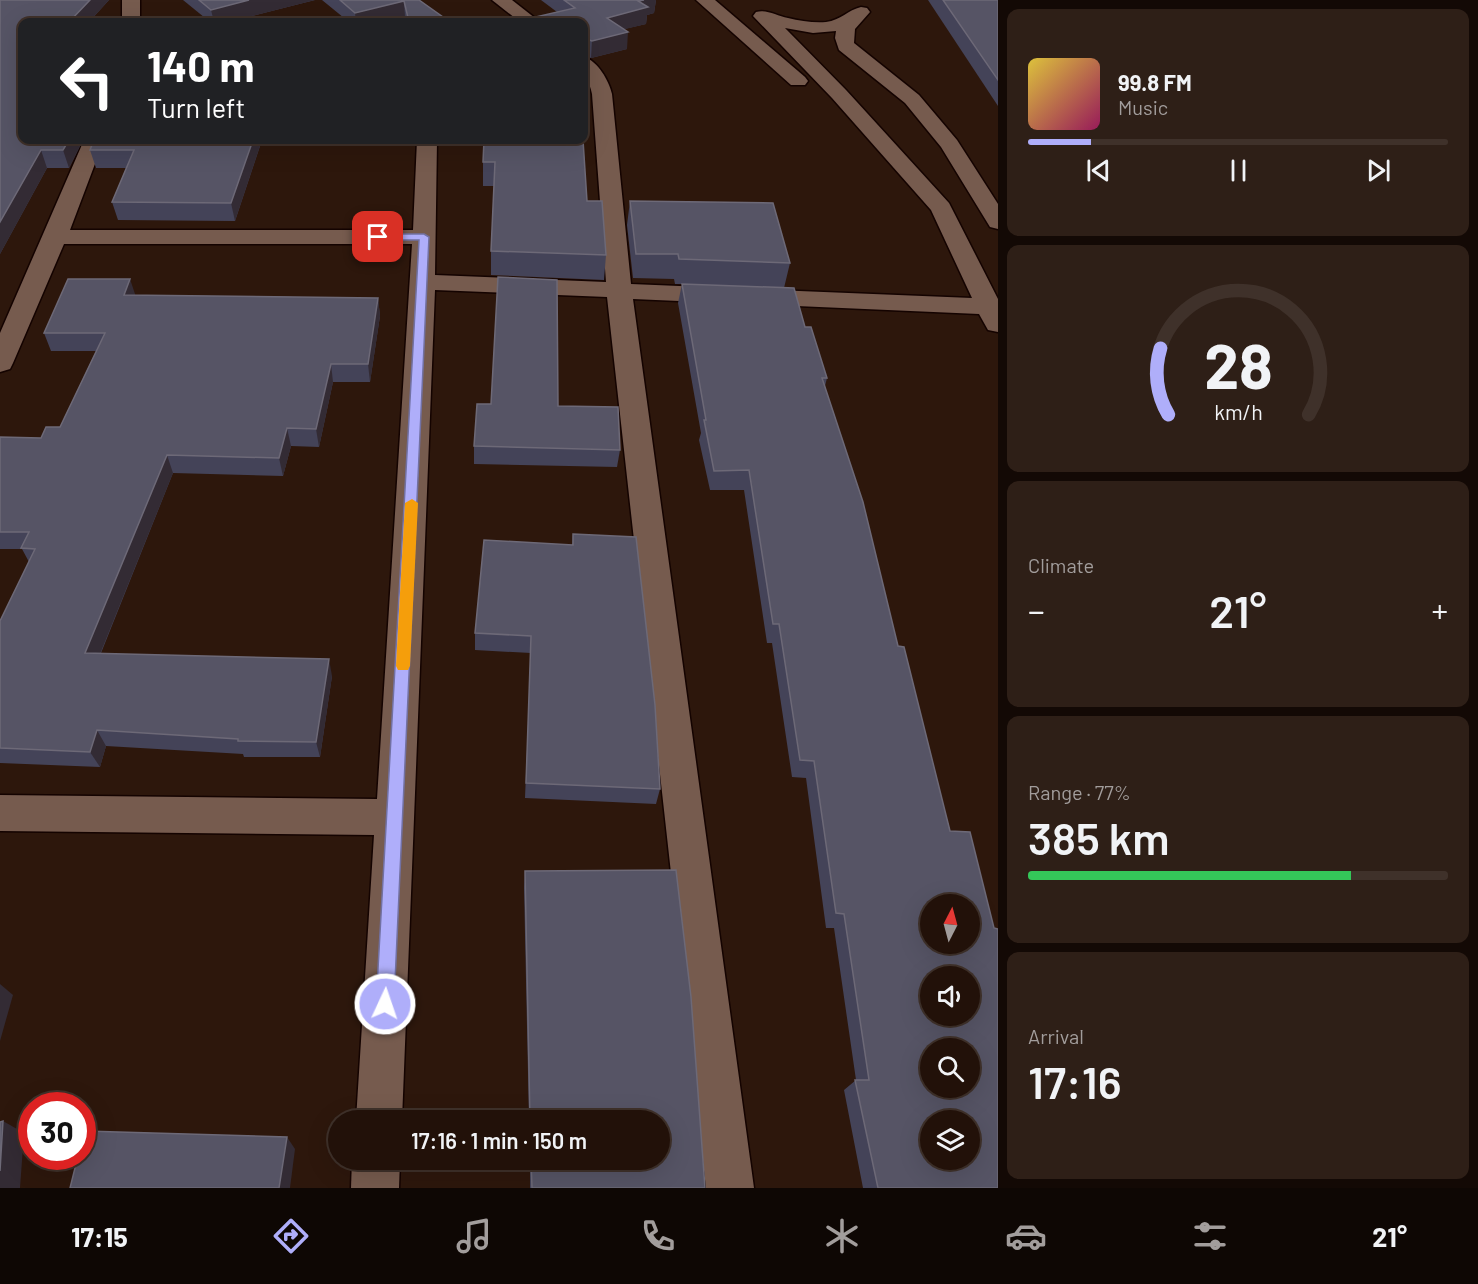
<!DOCTYPE html>
<meta charset="utf-8">
<style>
:root{--surface:#221109;--page:#2e1f17;--text:#f1f3f6;--muted:#a29d9c;--line:#3f312a;--accent:#afaefa}
body{margin:0;font-family:Barlow,sans-serif;background:var(--page);color:var(--text);height:100vh;display:flex;flex-direction:column;font-size:22px;white-space:nowrap}
*{box-sizing:border-box;margin:0}
p{font-size:20px;color:var(--muted)}
.icon{flex:none;width:33px;height:33px;fill:none;stroke:currentColor;stroke-width:2;stroke-linecap:round;stroke-linejoin:round}
.map{position:relative;flex:1;overflow:hidden}
.sheet{display:flex;flex-direction:column;gap:9px;padding:9px;background:#130905;width:480px}
.sheet>*{flex:none}
.guide{position:absolute;left:18px;top:18px;width:570px;height:126px;border-radius:12px;box-shadow:0 6px 24px #0002,0 0 0 2px var(--line);background:#202124;color:#fff;overflow:hidden}
.needle{width:39px;rotate:6deg}
.controls{position:absolute;left:920px;top:894px;display:grid;gap:12px}
.controls a{display:grid;place-items:center;width:60px;height:60px;border-radius:50%;background:var(--surface);box-shadow:0 6px 24px #0002,0 0 0 2px var(--line);font-size:30px}
.speed{position:absolute;left:18px;top:1092px;display:flex;gap:12px;font-size:30px;font-weight:700;text-align:center}
.speed>*{display:grid;place-content:center;width:78px;height:78px;border-radius:50%;background:var(--surface);box-shadow:0 6px 24px #0002,0 0 0 2px var(--line);line-height:1}
.speed .limit{border:9px solid #d22;background:#fff;color:#111}
.pin{position:absolute;display:grid;place-items:center;width:51px;height:51px;color:#fff;margin:-26px;border-radius:12px;box-shadow:0 3px 9px #0006}
.me{position:absolute;width:66px;margin:-33px;rotate:3deg;stroke-linejoin:round;filter:drop-shadow(0 0 4px #0008)}
.turn{display:flex;align-items:center;gap:21px;height:126px;padding:0 30px;font-size:27px}
.turn .icon{width:78px;height:78px;stroke-width:2.5}
.turn b{display:block;font-size:42px;line-height:51px}
.big{font-size:45px;font-weight:600;line-height:1.1}
.sheet .card{flex:1;display:flex;flex-direction:column;justify-content:center;gap:9px;min-width:0;padding:0 21px;border-radius:12px;background:var(--page)}
.sheet .dial{align-items:center;gap:0}
.dial svg{height:156px;overflow:visible;fill:none;stroke:var(--line);stroke-width:7;stroke-linecap:round;text-anchor:middle}
.dial text{fill:var(--text);stroke:none}
.song{display:flex;align-items:center;gap:18px}
.cover{width:72px;height:72px;border-radius:9px;background:linear-gradient(135deg,hsl(50 70% 55%),hsl(330 70% 35%))}
.played{height:6px;border-radius:3px;background:linear-gradient(90deg,var(--accent) 15%,var(--line) 15%)}
.keys{display:flex;justify-content:space-around;direction:ltr}
.heat{display:flex;justify-content:space-between;align-items:center;font-size:33px;direction:ltr}
.charge{height:9px;border-radius:4px;background:linear-gradient(90deg,#34c759 77%,var(--line) 0)}
.trip{position:absolute;left:328px;top:1110px;width:342px;height:60px;border-radius:30px;background:var(--surface);box-shadow:0 6px 24px #0002,0 0 0 2px var(--line);font-weight:600;line-height:60px;text-align:center}
.tabs{display:flex;height:96px;justify-content:space-around;align-items:center;background:#0e0704;color:var(--muted)}
.tabs .icon{width:42px;height:42px}
.tabs .on{color:var(--accent)}
.tabs b{font-size:27px;color:var(--text)}
main{display:flex;flex:1;min-height:0}
.map>svg:first-child{display:block}
</style>
<main>
<div class="map">
<svg width="998" height="1188" viewBox="0 0 998 1188">
<rect width="100%" height="100%" fill="#2d170c"/>
<g fill="none" stroke-linecap="round" stroke-linejoin="round">
<g stroke="#140300" stroke-width="3">
<g id="minor">
<rect x="122" y="0" width="18" height="22"/>
<path d="M492,0H512L540,22H520Z"/>
<path d="M696,0H715L805,77L808,81L805,85H791Z"/>
<path d="M861,7L867,8L870,12L855,29L854,43L919,95L957,140L998,204V229L990,227L941,147L905,103L839,50L835,38L836,31L813,33L785,28L846,90L949,203L998,299V332L988,330L979,314L633,299L754,1188H706L607,297L435,290L402,1120H356L374,835L0,831V795L377,799L412,244H64L13,363L10,369L0,372V333L84,140H104L70,230H413L417,140H437L435,275L606,282L592,94C589,78 582,76 584,57C598,61 609,81 612,94L631,284L972,298L931,210L832,98L753,16L756,12C767,9 777,16 788,18C800,21 814,23 826,22C841,20 848,10 861,7Z"/>
<path d="M352,1160H400L399,1188H351Z"/>
</g>
</g>
<use href="#minor" fill="#765b4e" fill-rule="evenodd"/>
</g>
<g fill="#444358">
<path d="M0,0H109L89,22H22V140H83L69,168H47L0,254Z"/>
<path d="M183,0H315L228,22H210Z"/>
<path d="M322,0H419L450,22H406L405,17L384,22H349Z"/>
<path d="M541,0H656L654,13L647,15L646,24L624,29L627,49L591,58L584,55V22L557,12Z"/>
<path d="M928,0H998V106Z"/>
<path d="M94,140H262L235,221L118,220L112,202L126,168H96L90,150Z"/>
<path d="M484,140L587,201L606,255L604,280L491,275V251L494,186H483V162Z"/>
<path d="M630,201L790,263L784,288L805,327L827,378L825,386L998,1188H863L844,1090L856,1080L834,928H826L806,778L792,777L772,643H767L744,490H710L699,440L701,433L678,303L682,284H675L674,279L633,278L627,225Z"/>
<path d="M135,295L378,298L380,316L370,382H333L319,447L291,446L283,476L173,473L101,653L332,676L320,757H244L243,754L106,746L100,767L0,763V621L29,562L22,549H0V438H41L60,427L96,351H51L44,333Z"/>
<path d="M558,406L620,450L617,467L474,464V446Z"/>
<path d="M573,534L660,789L656,804L525,798L531,653L475,650V633L572,545Z"/>
<path d="M525,871L705,1188H530V1160H660V1120H529L524,888Z"/>
</g>
<g fill="#332b34">
<path d="M90,0H109L89,22H69Z"/>
<path d="M249,0H315L228,22H214L211,10Z"/>
<path d="M644,0H656L654,13L647,15L646,24L605,34L607,18L638,1Z"/>
<path d="M404,1L405,17L384,22H356L355,13Z"/>
<path d="M628,32L627,49L591,58L592,41Z"/>
<path d="M69,140H83L69,168L63,150Z"/>
<path d="M253,140H262L235,221L231,203Z"/>
<path d="M41,150L47,168L0,254V222Z"/>
<path d="M130,279L136,297L124,295Z"/>
<path d="M378,298L380,316L370,382L368,364Z"/>
<path d="M331,364L333,382L319,447L316,429Z"/>
<path d="M287,428L291,446L283,476L279,458Z"/>
<path d="M167,455L173,473L94,669L85,653Z"/>
<path d="M329,659L332,676L320,757L316,742Z"/>
<path d="M97,730L106,746L100,767L90,752Z"/>
<path d="M0,984L13,995L0,1041Z"/>
<path d="M3,1121L24,1133L20,1188H0V1171Z"/>
<path d="M287,1137L295,1149L290,1188H279Z"/>
</g>
<g fill="#565465" stroke="#6d6977" stroke-width="1.5" fill-rule="evenodd">
<path d="M0,0H90L69,22H22V140H69L63,150H41L0,222Z"/>
<path d="M199,0H249L211,10Z"/>
<path d="M340,0H419L450,22H409L404,1L355,13Z"/>
<path d="M564,0H644L638,1L648,7L607,18L628,32L592,41L584,38V40V22H514L575,8Z"/>
<path d="M943,0H998V80Z"/>
<path d="M94,140H253L231,203L112,202L134,150H90Z"/>
<path d="M484,140H583L587,201H602L606,255L491,251L495,162H483Z"/>
<path d="M630,201L773,203L790,263L679,259L678,254H636Z"/>
<path d="M498,277L557,280L558,406L618,407L620,450L474,446L477,404H491Z"/>
<path d="M68,279H130L124,295L378,298L368,364H331L316,429L287,428L279,458L167,455L85,653L329,659L316,742L238,741V739L97,730L90,752L0,748V621L35,549L21,548L29,532H0V437L41,438L46,427H60L105,333H44Z"/>
<path d="M682,284L794,288L805,327H811L827,378H822L863,502L898,646L904,647L950,831L970,832L994,928L998,929V1188H878L855,1080H869L844,914L836,913L814,761L800,760L779,624H773L749,470L714,471L704,420H706ZM930,904H969V944H930ZM930,976H969V1016H930ZM930,1048H969V1088H930ZM930,1120H969V1160H930Z"/>
<path d="M573,534L636,537L655,705L660,789L526,783L531,636L475,633L484,540L573,545Z"/>
<path d="M676,870L691,997L705,1188H532L531,1160H660V1120H530L525,871Z"/>
<path d="M3,1121L0,1171V1122Z"/>
<path d="M84,1131L287,1137L279,1188H70L78,1156H82V1138Z"/>
</g>
<path fill="#afaefa" stroke="#7271a2" stroke-width="1.5" d="M424,234L429,237L394,1004L391,1010L385,1013L378,1010L376,1004L419,240H378L373,237L378,234Z"/>
<path fill="#f59e0b" d="M412,499L418,503L410,666L408,670H398L396,666L405,503Z"/>
</svg>
<div class="controls">
<a><svg class="needle" viewBox="-14 -14 28 28"><path d="M0-13l5 13h-10z" fill="#e53935"/><path d="M0 13l5-13h-10z" fill="#a29d9c"/></svg></a>
<a><svg class="icon" aria-label="sound" viewBox="0 0 24 24"><path d="M4 9h4l5-4v14l-5-4H4zM17 9q2 3 0 6"/></svg></a>
<a><svg class="icon" aria-label="search" viewBox="0 0 24 24"><circle cx="10" cy="10" r="6"/><path d="M15 15l6 6"/></svg></a>
<a><svg class="icon" aria-label="layers" viewBox="0 0 24 24"><path d="M12 4l9 5-9 5-9-5zM3 14l9 5 9-5"/></svg></a>
</div>
<div class="speed"><div class="limit">30</div></div>
<div class="pin" style="left:378px;top:237px;background:#d93025"><svg class="icon" aria-label="arrive" viewBox="0 0 24 24"><path d="M6 21V4h12l-3 4 3 4H6"/></svg></div>
<svg class="me" style="left:385px;top:1004px" viewBox="-20 -20 40 40"><circle r="17" fill="#afaefa" stroke="#fff" stroke-width="3"/><path d="M0-11L8 9 0 5-8 9z" fill="#fff"/></svg>
<div class="trip">17:16 · 1 min · 150 m</div>
<div class="guide">
<div class="turn"><svg class="icon" aria-label="left" viewBox="0 0 24 24"><path d="M17 20v-9H6M10 6l-5 5 5 5"/></svg><div><b>140 m</b>Turn left</div></div>
</div>
</div>
<section class="sheet">
<div class="card">
<div class="song"><i class="cover"></i><div><b>99.8 FM</b><p>Music</p></div></div>
<div class="played"></div>
<div class="keys"><svg class="icon" aria-label="previous" viewBox="0 0 24 24"><path d="M18 5L8 12l10 7zM5 5v14"/></svg><svg class="icon" aria-label="pause" viewBox="0 0 24 24"><path d="M8 5v14M16 5v14"/></svg><svg class="icon" aria-label="next" viewBox="0 0 24 24"><path d="M6 5l10 7-10 7zM19 5v14"/></svg></div>
</div>
<div class="card dial"><svg viewBox="0 0 100 80">
<path d="M14 69A42 42 0 1 1 86 69"/>
<path d="M14 69A42 42 0 0 1 10 35" stroke="#afaefa"/>
<text x="50" y="56" font-size="32" font-weight="700">28</text>
<text x="50" y="72" font-size="11">km/h</text>
</svg></div>
<div class="card"><p>Climate</p>
<div class="heat"><a>−</a><b class="big">21°</b><a>+</a></div>
</div>
<div class="card"><p>Range · 77%</p><b class="big">385 km</b><div class="charge"></div></div>
<div class="card"><p>Arrival</p><b class="big">17:16</b></div>
</section>
</main>
<nav class="tabs">
<b>17:15</b>
<svg class="icon on" aria-label="directions" viewBox="0 0 24 24"><path d="M12 3l9 9-9 9-9-9zM9 14v-3h6M13 9l2 2-2 2"/></svg>
<svg class="icon" aria-label="music" viewBox="0 0 24 24"><path d="M9 18V5l10-2v13"/><circle cx="6" cy="18" r="3"/><circle cx="16" cy="16" r="3"/></svg>
<svg class="icon" aria-label="phone" viewBox="0 0 24 24"><path d="M5 4h4l2 5-3 2q2 4 5 5l2-3 5 2v4C11 20 4 13 5 4z"/></svg>
<svg class="icon" aria-label="climate" viewBox="0 0 24 24"><path d="M12 3v18M4 7l16 10M4 17L20 7"/></svg>
<svg class="icon" aria-label="car" viewBox="0 0 24 24"><path d="M5 17H2v-5l4-1 3-4h7l3 4 3 1v5h-3M9 17h6M6 11h13"/><circle cx="7" cy="17" r="2"/><circle cx="17" cy="17" r="2"/></svg>
<svg class="icon" aria-label="filters" viewBox="0 0 24 24"><path d="M4 7h16M4 17h16"/><circle cx="9" cy="7" r="2"/><circle cx="15" cy="17" r="2"/></svg>
<b>21°</b>
</nav>
